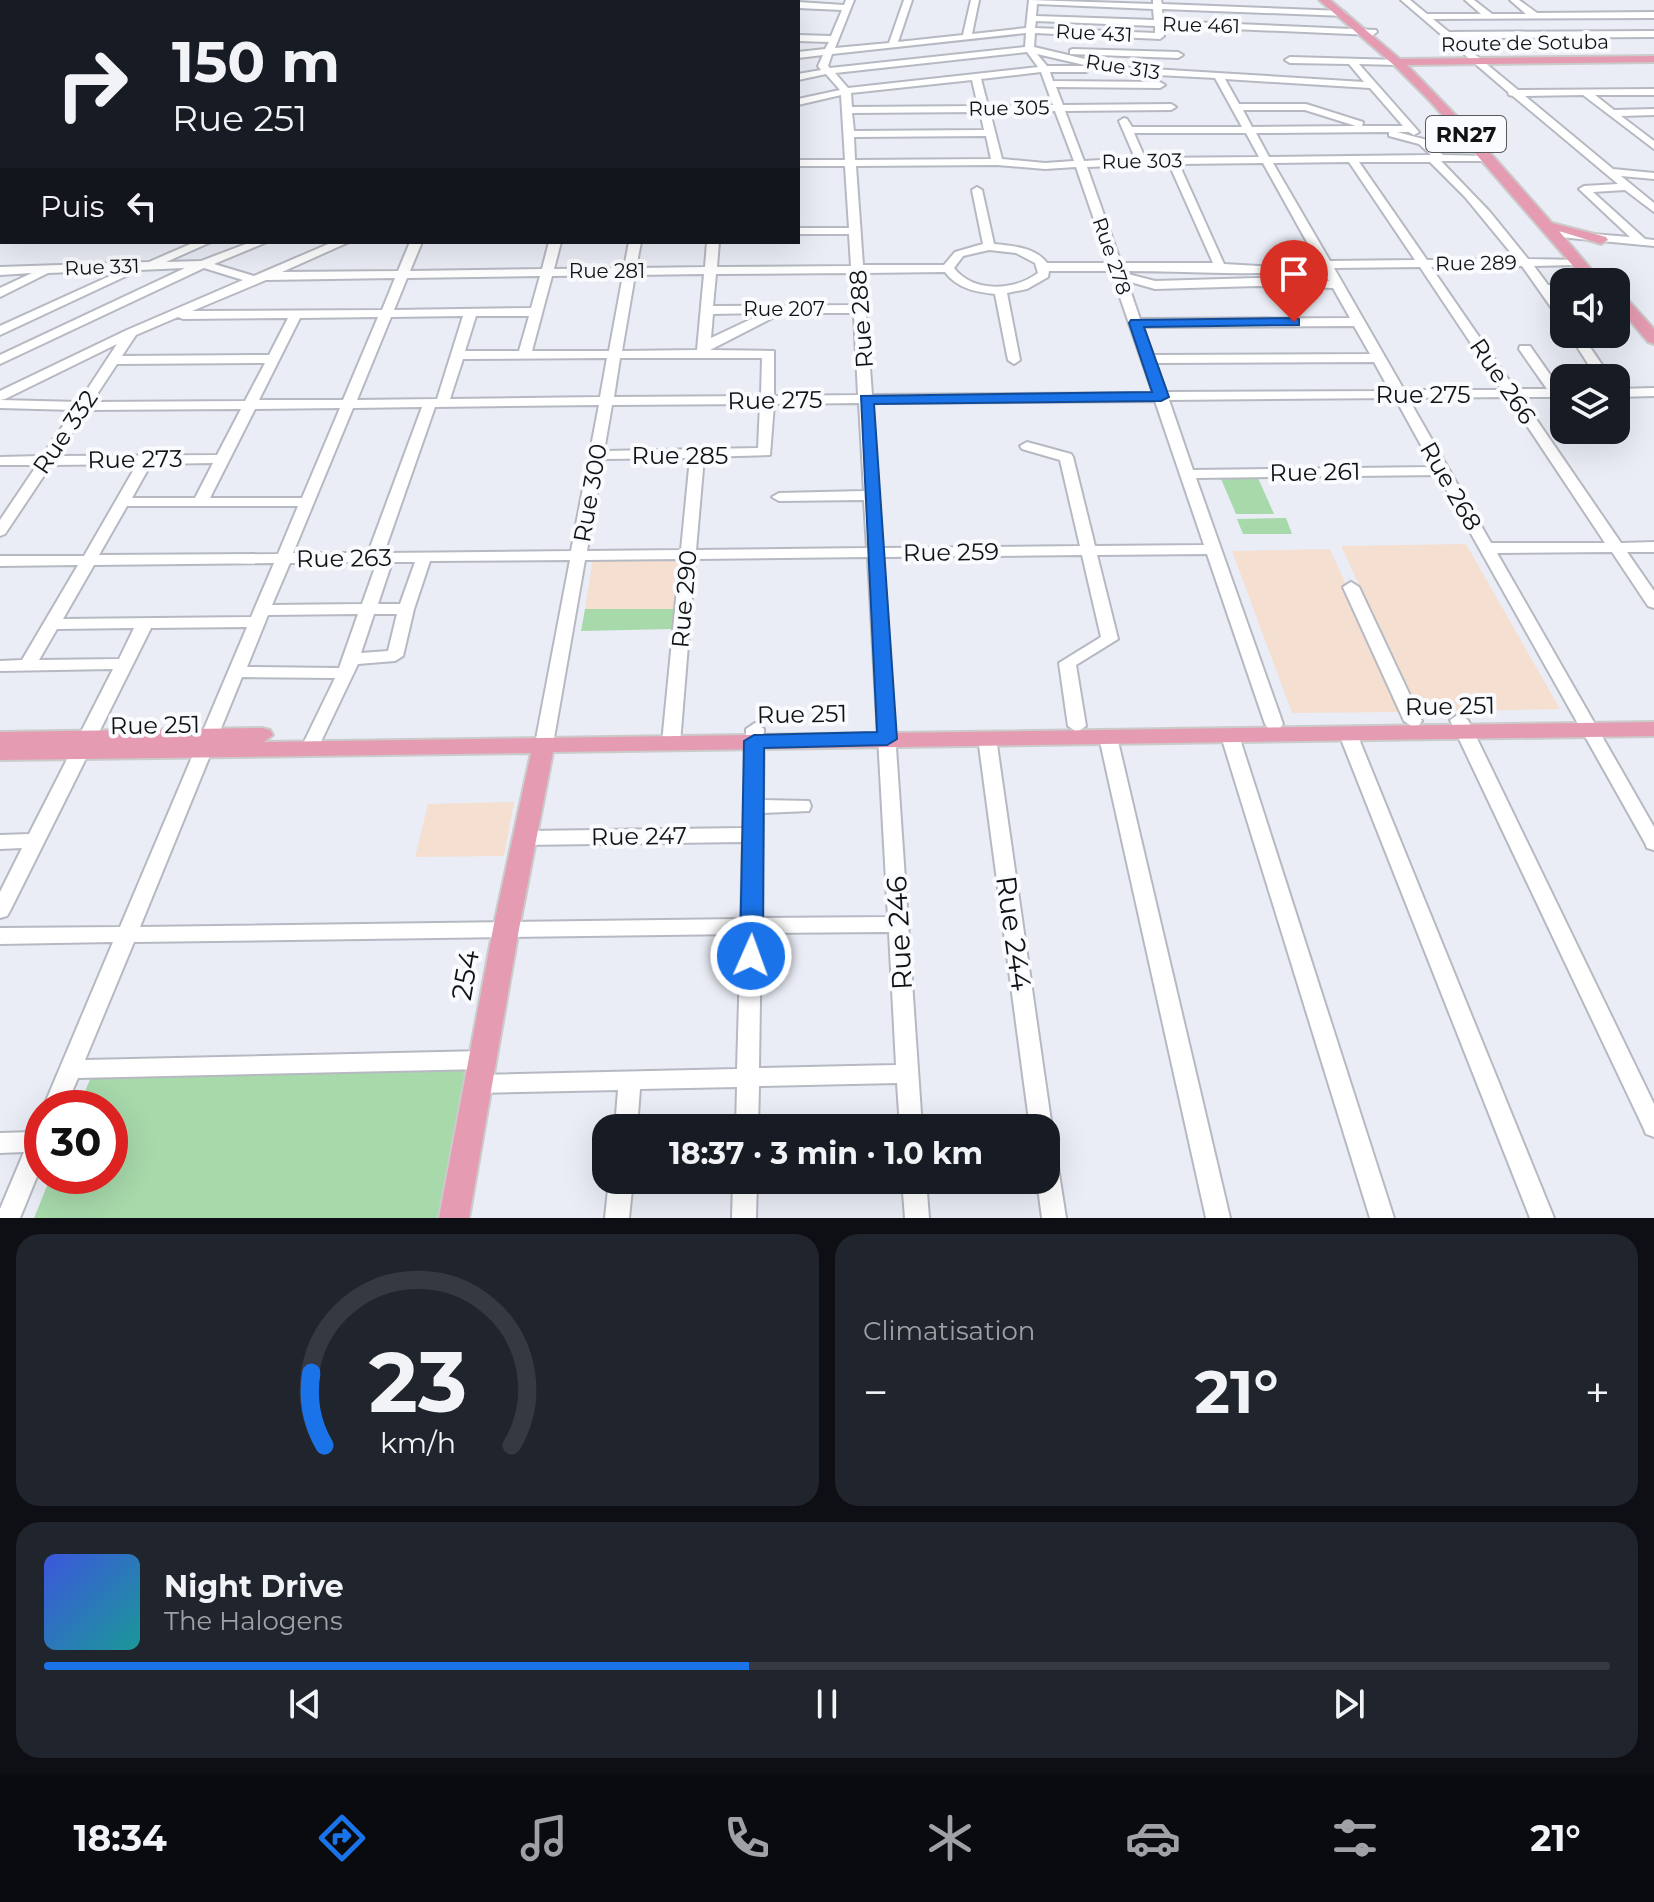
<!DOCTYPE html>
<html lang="fr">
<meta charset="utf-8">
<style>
:root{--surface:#171b24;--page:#20242c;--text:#f1f3f6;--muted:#9ea1a6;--line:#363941;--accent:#1a73e8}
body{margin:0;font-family:Montserrat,sans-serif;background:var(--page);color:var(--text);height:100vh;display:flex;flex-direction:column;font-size:30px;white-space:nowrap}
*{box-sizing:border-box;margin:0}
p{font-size:26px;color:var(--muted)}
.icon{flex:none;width:44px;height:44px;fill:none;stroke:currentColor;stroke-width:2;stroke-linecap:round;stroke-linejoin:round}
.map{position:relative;height:1218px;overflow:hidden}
.sheet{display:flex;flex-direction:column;gap:16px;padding:16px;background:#0d0f14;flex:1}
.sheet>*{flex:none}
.banner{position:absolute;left:0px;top:0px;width:800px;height:244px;box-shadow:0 8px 32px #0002;background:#171b24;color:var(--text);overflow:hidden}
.tools{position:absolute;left:1550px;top:268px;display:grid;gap:16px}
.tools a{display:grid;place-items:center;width:80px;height:80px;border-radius:16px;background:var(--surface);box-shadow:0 8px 32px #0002;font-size:40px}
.speed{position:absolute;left:24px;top:1090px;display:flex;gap:16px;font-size:40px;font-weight:700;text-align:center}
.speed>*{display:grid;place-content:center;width:104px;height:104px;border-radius:50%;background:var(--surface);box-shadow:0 8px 32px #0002;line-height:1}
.speed .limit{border:12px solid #d22;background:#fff;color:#111}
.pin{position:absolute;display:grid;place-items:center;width:68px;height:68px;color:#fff;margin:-82px -34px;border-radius:50% 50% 50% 0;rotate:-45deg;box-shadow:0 0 8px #0007}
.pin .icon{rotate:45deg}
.me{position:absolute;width:88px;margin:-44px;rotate:2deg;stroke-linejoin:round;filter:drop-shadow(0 0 6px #0008)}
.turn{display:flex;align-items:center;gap:28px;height:168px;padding:0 40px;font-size:36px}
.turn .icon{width:104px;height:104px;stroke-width:2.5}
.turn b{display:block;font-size:56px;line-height:68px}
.then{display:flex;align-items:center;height:76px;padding:0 40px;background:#0003;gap:16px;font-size:30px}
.big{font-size:60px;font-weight:700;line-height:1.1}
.sheet .tile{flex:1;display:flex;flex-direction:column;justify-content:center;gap:12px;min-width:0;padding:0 28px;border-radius:24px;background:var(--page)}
.sheet .dial{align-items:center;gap:0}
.dial svg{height:208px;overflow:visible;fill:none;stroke:var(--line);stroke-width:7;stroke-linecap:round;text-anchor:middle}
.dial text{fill:var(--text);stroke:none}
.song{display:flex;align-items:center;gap:24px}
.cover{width:96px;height:96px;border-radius:12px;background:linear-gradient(135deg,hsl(230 70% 55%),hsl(180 70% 35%))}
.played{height:8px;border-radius:4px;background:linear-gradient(90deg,var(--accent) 45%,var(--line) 45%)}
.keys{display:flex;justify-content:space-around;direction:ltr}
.heat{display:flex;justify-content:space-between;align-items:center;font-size:44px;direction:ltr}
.sheet .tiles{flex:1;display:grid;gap:16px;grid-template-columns:1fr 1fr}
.tile:last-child{grid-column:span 2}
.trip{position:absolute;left:592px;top:1114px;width:468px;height:80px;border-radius:24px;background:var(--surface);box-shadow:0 8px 32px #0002;font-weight:700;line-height:80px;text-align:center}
.tabs{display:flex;height:128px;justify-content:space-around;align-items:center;background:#090b0e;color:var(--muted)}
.tabs .icon{width:56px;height:56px}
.tabs .on{color:var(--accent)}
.tabs b{font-size:36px;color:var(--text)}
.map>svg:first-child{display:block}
</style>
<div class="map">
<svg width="1654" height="1218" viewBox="0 0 1654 1218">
<rect width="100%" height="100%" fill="#eaedf6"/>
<g fill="#f4dfd1">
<path d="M1466,544L1560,709L1419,712L1341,546Z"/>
<path d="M1330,549L1403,712L1292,713L1232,551Z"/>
<path d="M683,558L677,609H585L593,559Z"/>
<path d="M514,802L504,856L415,857L428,804Z"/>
</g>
<g fill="#a7d9ab">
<path d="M1258,478L1274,514H1236L1221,479Z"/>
<path d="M1286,518L1292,534H1243L1237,519Z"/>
<path d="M585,609H675L672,629L581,631Z"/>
<path d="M466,1070L439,1218H34L51,1176H110V1108H78L91,1077Z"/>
</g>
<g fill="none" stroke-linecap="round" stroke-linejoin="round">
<g stroke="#b6b9c1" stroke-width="4">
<g id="minor">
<path d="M0,0H22L24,2L0,4Z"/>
<path d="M111,0H121L110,2Z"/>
<path d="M171,0H181L170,2Z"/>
<path d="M296,0H305L295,2Z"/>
<path d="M320,0H371L373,2H322Z"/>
<path d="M482,0H491L481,2Z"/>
<path d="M846,0H854L835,48L889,43L904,0H912L898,42L963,35L971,0H979L972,34L1026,28L1029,0L1153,4V0H1161L1162,4L1343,11L1347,14L1346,16L1162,9L1163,21L1376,30L1377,32L1373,35L1164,26V36L1160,39L1035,33L1034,47L1119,67L1364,82L1349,64L1290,63L1285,60L1290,57L1399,60L1401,62L1396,65L1359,64L1419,132L1414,135L1409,132H1397L1427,140L1443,155L1490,156V160L1486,161H1441L1490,212L1528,259L1581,260L1583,262L1577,265L1534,266L1548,285H1564V293H1553L1564,308V321L1560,320L1522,266L1431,267L1515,389H1547L1519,349L1520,346H1530L1560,389H1564V397H1521L1621,543L1654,542V552H1627L1654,591V608L1648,606L1612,552L1497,553L1654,827V850L1647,848L1645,843L1438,475L1196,478L1283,724L1280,728H1268L1265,724L1207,554L1097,555L1118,639L1076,665L1086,726L1077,732L1068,726L1059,663L1101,637L1082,555L883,557L922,1128H900L897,1083L759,1086L758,1128H736L737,1087L640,1089L637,1128H615L618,1090L479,1093L471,1090L468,1084L471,1078L479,1075L737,1069L741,934L134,942L85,1060L483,1051L491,1054L494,1060L491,1066L483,1069L78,1078L65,1108H43L113,942L0,944V928L120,927L247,627L151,628L10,911L7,916L0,918V892L22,848L0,849V835L29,834L113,669L0,671V661L22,660L78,565L0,566V556H84L137,464L51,465L5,534L0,536V520L37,465H0V457L42,456L74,410L0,408V391L127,330L243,280L204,268L0,364V355L185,268L139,270L0,335V326L123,270L48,273L0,297V288L32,273L0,275V267L149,262L195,242H211L166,262L201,261L251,242H267L214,264L254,276L333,242H349L282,272L398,271L410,242H422L410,271L542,269L549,242H561L554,269L624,268L629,242H641L636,268L705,267L707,242H719L717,267L851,266L849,234H798V228H849L845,166H798V160H845L841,95L798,105V99L840,90L826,74L798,80V74L821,70L818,66L823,55L798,58V52L825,49L829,42L798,41V35L831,36L842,10L798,8V2L844,5ZM1037,4L1153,9L1154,20L1036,16ZM1036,21L1155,26V33L1035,28ZM1026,33L1025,47L830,68L828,66L832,54ZM1027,52L1038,67L848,88L835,73ZM1037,54L1119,73L1215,78L1242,127H1132L1127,119L1124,118L1119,121L1135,158L1084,161L1065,111L1171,110L1176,107L1171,104L1063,105L1056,87L1160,88L1165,85L1160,82L1053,81L1050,72H1086L1091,69L1086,66H1047ZM1041,72L1053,105L988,106L981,79ZM1225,79L1370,88L1403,126H1362L1363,122L1306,104H1239ZM972,80L978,106L852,107L851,93ZM1243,110H1305L1356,126L1252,127ZM1055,111L1074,161L1045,163L1002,159L990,112ZM980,112L984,130L854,131L852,113ZM1389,132V136L1419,144L1431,155L1269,157L1256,133ZM1134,133H1246L1259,157L1145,158ZM986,136L991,159L855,160L854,137ZM1349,162L1415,260L1330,261L1273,163ZM1359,162H1430L1465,197L1516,259L1427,260ZM1263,163L1318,262L1275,267L1224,264L1179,164ZM1169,164L1213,263H1121L1087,167ZM997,165L1045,169L1076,167L1109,263H1047C1035,247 1013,246 994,244L982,190L977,187L972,190L983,244L955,252L944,265H863L856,166ZM989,250L1016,253L1035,263L1038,273C1014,291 973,293 954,268L963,256ZM1420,267L1502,390H1404L1334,268ZM1322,269L1329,281L1257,278L1155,281L1124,273L1123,271C1189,271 1257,277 1322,269ZM1049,271H1111L1153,393L872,395L863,273L945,272C957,288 975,292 995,294L1008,360L1014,364L1020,360L1007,293L1027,289L1048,277ZM851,273L853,305L713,306L716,274ZM704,274L697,350L622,351L635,275ZM623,275L609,351H532L552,276ZM540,276L531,308L394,310L407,278ZM395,278L382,310L192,311L266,280ZM1127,281L1155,289L1257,286L1333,288L1350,318L1140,319ZM764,313L711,338L713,314ZM782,313H854L858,395L774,396V351L710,350ZM463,316L437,399L357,400L391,317ZM476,316H529L519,351H465ZM178,317L183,319L288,318L269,355L122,356L136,335ZM378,317L343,400H259L300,318ZM1354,326L1370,354L1153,355L1143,327ZM117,344L79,402L0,400L5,399ZM607,358L600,397L450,399L463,359ZM620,358H762L761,396L614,397ZM1374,362L1390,391L1166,392L1156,363ZM265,363L245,401L92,402L117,364ZM1508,397L1605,543H1491L1408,398ZM1395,398L1433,467L1193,470L1169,400ZM1155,401L1204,545L1095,546L1073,457L1071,454L1027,442L1020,446L1022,449L1060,460L1080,546L882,548L872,403ZM859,403L864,491L779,493L772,497L779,501L864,500L867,548L696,550L704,457L770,455L774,404ZM760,404L758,448L604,451L612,405ZM599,405L571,551L384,553L435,407ZM422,407L368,553H293L353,408ZM340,408L302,498H210L255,409ZM241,409L217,455L57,456L87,410ZM690,458L681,550L587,551L603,459ZM213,463L195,498H132L151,464ZM127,506H298L278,554L99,555ZM868,557L888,917L761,918L763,813L809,811L811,806L809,801L763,800L764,729L755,723L746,729L744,828L524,831L517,833L515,838L517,843L524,845L743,842L741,919L140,927L242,677L335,678L301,748L304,752H316L358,664L395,661L403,656L414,609L430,561L570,560L535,744L538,748H550L553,744L585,560L680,559L662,743L665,747H677L680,743L695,559ZM377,562L362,604L272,605L290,563ZM392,562H415L400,604H378ZM274,563L251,617L63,619L94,565ZM358,614L339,668L247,667L268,615ZM374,614H397L388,651L361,653ZM134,628L119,659L39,660L57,629ZM889,932L896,1065L759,1068L761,933Z"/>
<path d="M1401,0H1410L1427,14H1481L1465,0H1474L1492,14H1526L1510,0H1519L1537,13L1654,12V18L1433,19L1449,32L1654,31V37L1455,38L1518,90L1654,89V95H1595L1614,110L1654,109V115L1621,116L1654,141V149L1583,95L1525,96L1613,169L1654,173V179L1621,176L1654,203V212L1625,190L1593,192L1645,239L1654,240V246L1549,236V232L1553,231L1630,237L1579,189L1584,186L1618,184L1513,96L1509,95L1508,92Z"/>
<rect x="0" y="14" width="2" height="6"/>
<path d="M2,31V37L0,38V32Z"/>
<path d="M1073,49L1178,52L1183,55L1178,58L1070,54V50Z"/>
<rect x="0" y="51" width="2" height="6"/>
<path d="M2,73V79L0,80V74Z"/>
<rect x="0" y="114" width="2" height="6"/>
<rect x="0" y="138" width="2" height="6"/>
<path d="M1569,334H1581L1611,378H1597Z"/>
<path d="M1654,388V396L1616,397V389Z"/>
<path d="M1351,582L1359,587L1422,721L1419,725L1413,727L1404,721L1343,587Z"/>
<path d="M1459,714L1468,720L1654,1104V1137L1646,1134L1643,1127L1450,720Z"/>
<path d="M1348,728L1354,730L1357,734L1554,1218H1530L1339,734L1342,730Z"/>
<path d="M1230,730L1236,732L1239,736L1394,1218H1370L1221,736L1224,732Z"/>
<path d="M1108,731L1114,733L1117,737L1230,1218H1206L1099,737L1102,733Z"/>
<path d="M987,732L993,734L996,738L1052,1128L1046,1136V1128H1030L978,738L981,734Z"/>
<path d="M42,1127V1164L20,1218H0V1209L24,1152L0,1153V1133L33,1132Z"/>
<path d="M1046,1151L1054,1154L1057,1161L1066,1218H1042L1037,1180H1046Z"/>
<path d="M609,1180H633L629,1218H605Z"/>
<path d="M733,1180H757L756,1218H732Z"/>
<path d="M902,1180H926L929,1218H905Z"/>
</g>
</g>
<g stroke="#cbcbcb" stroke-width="4">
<g id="major">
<path d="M1319,0H1330L1400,59L1654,56V62L1407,65L1471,131L1552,223L1606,237L1608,240L1601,244L1559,231L1602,282H1587L1429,100L1395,66Z"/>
<path d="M1616,290L1621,292L1654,329V344L1648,342L1616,304Z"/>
<path d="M1654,722V736L553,752L519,929L469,1218H439L493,929L531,753L0,760V732L262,728L270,730L273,735L264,742Z"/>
</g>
</g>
<use href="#minor" fill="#fff" fill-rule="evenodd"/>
<use href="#major" fill="#e59cb2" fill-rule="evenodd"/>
</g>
<path fill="#1a73e8" stroke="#114b97" stroke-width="2" d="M1294,318L1299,319V325L1144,327L1169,397L1161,401L874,404L897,739L887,745L764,748L763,956L760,962L751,965L743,962L740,956L744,741L754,735L877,732L861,396L1152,392L1129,323L1131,320Z"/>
<g text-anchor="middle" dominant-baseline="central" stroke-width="8" stroke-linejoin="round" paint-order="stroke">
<g font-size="20" fill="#111214" stroke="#f9fbfe">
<text transform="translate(1201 25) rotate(2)">Rue 461</text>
<text transform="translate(1094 33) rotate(3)">Rue 431</text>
<text transform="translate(1525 43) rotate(-1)">Route de Sotuba</text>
<text transform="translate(1123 67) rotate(9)">Rue 313</text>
<text transform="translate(1009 108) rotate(-1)">Rue 305</text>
<text transform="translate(1142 161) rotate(-1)">Rue 303</text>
<text transform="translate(1112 256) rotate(71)">Rue 278</text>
<text transform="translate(1476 263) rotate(-1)">Rue 289</text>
<text transform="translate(102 267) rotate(-2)">Rue 331</text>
<text x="607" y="271">Rue 281</text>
<text x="784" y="309">Rue 207</text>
</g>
<rect fill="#f9fbfe" stroke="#57585a" stroke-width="2" x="1426" y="116" width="80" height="36" rx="6"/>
<g font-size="22" font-weight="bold" fill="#111214">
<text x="1466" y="134">RN27</text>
</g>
<g font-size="24" fill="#111214" stroke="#f9fbfe">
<text transform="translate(861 319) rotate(-94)">Rue 288</text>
<text transform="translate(1503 381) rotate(56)">Rue 266</text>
<text x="1423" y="394">Rue 275</text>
<text transform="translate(775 400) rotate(-1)">Rue 275</text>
<text transform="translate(65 432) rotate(-56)">Rue 332</text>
<text x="680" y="455">Rue 285</text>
<text transform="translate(135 459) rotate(-1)">Rue 273</text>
<text transform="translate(1315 472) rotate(-1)">Rue 261</text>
<text transform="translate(1451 486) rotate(60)">Rue 268</text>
<text transform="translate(590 493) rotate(-80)">Rue 300</text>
<text transform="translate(951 552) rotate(-1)">Rue 259</text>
<text transform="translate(344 558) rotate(-1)">Rue 263</text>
<text transform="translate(684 599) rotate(-85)">Rue 290</text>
<text transform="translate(1450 706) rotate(-1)">Rue 251</text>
<text transform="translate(802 714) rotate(-1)">Rue 251</text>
<text transform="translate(155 725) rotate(-1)">Rue 251</text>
<text transform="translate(639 836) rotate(-1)">Rue 247</text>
</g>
<g font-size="28" fill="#111214" stroke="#f9fbfe">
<text transform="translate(899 933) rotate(-93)">Rue 246</text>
<text transform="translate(1014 933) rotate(82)">Rue 244</text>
<text transform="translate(465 975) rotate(-80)">254</text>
</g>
</g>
</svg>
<div class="tools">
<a><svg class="icon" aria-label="sound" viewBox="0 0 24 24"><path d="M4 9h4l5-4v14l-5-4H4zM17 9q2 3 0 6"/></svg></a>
<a><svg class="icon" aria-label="layers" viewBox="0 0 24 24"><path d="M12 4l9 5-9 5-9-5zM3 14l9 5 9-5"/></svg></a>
</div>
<div class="speed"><div class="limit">30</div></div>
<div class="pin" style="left:1294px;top:322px;background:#d93025"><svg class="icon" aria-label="arrive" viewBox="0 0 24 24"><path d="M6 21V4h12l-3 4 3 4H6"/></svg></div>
<svg class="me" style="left:751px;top:956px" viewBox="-20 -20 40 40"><circle r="17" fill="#1a73e8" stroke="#fff" stroke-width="3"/><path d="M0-11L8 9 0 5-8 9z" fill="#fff"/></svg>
<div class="trip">18:37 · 3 min · 1.0 km</div>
<div class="banner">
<div class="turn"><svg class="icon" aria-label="right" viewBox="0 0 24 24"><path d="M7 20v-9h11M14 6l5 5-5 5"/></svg><div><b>150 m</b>Rue 251</div></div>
<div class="then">Puis<svg class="icon" aria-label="left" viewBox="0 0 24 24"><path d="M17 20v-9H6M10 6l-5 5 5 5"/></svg></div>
</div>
</div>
<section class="sheet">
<div class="tiles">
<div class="tile dial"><svg viewBox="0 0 100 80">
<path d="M14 69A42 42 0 1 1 86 69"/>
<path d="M14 69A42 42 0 0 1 9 41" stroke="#1a73e8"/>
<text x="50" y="56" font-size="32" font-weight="700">23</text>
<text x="50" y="72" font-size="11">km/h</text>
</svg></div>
<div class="tile"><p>Climatisation</p>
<div class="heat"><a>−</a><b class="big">21°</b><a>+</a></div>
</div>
<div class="tile">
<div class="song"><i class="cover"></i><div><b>Night Drive</b><p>The Halogens</p></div></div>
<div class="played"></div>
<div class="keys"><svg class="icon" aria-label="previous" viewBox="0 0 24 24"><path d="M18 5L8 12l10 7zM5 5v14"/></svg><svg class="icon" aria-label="pause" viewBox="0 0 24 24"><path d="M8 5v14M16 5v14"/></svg><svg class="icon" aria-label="next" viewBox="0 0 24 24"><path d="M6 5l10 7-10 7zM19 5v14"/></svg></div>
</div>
</div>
</section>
<nav class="tabs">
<b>18:34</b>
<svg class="icon on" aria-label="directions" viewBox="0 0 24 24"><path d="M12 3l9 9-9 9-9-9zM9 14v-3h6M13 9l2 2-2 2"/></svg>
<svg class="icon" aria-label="music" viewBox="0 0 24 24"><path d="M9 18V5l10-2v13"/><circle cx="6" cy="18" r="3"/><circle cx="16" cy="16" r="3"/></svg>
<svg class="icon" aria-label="phone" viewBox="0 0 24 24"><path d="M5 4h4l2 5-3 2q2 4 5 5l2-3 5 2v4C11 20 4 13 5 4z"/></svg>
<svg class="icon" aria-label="climate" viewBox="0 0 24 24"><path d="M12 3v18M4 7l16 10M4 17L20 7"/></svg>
<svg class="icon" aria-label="car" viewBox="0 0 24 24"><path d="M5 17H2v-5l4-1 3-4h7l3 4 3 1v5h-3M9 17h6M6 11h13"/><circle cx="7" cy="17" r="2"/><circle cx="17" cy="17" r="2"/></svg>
<svg class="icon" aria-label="filters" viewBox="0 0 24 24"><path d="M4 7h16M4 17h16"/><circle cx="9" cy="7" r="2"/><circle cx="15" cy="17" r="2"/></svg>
<b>21°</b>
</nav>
